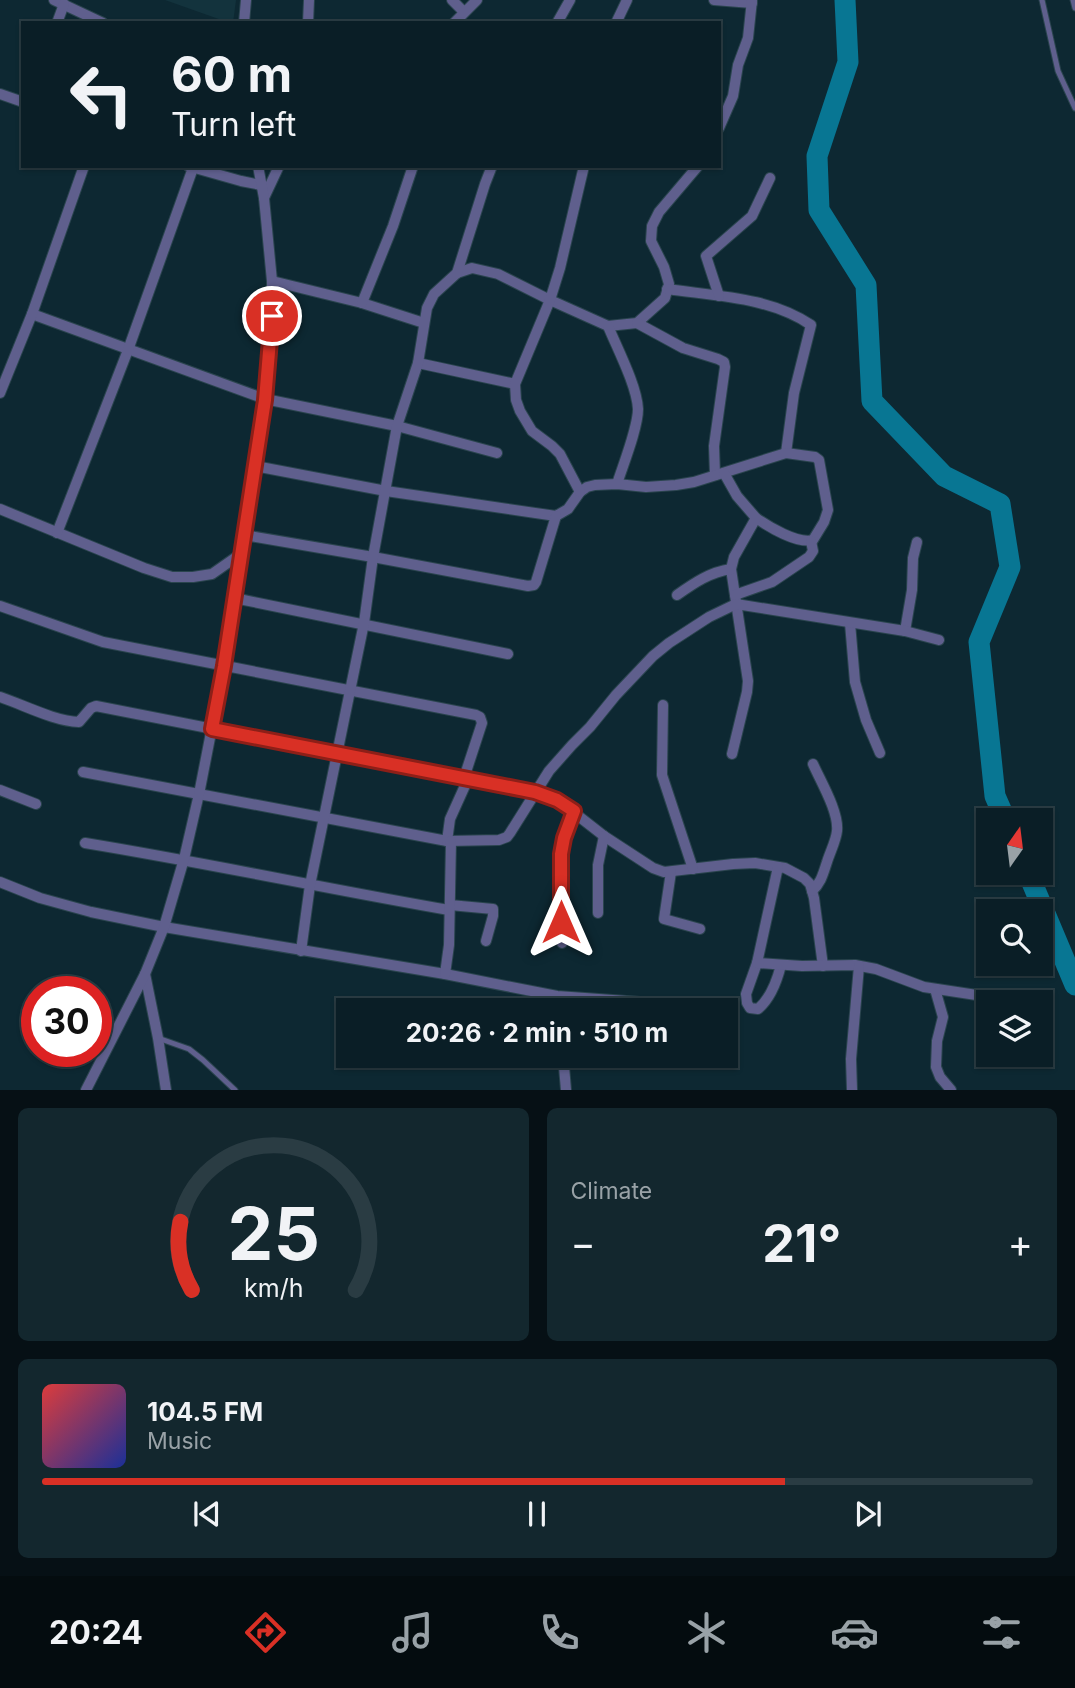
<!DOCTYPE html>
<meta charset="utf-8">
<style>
:root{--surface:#0a1e26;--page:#13272e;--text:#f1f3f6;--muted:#99a2a7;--line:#2a3c43;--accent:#d93025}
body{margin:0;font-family:Inter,sans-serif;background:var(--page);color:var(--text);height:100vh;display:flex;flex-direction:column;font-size:26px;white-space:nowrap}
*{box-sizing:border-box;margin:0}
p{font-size:23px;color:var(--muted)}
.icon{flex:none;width:38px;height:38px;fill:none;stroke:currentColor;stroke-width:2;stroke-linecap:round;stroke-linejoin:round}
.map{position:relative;height:1090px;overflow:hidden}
.panel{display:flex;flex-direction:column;gap:18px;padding:18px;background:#061015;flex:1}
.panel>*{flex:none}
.top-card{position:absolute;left:21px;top:21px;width:700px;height:147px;border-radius:0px;box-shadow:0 2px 5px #0004,0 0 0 2px var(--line);background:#0a1e26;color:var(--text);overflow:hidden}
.needle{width:46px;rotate:14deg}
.buttons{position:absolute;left:976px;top:808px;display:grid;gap:14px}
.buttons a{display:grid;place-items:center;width:77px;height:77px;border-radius:0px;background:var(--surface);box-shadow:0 2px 5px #0004,0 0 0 2px var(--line);font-size:35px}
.speed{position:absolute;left:21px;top:976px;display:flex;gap:14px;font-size:35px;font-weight:700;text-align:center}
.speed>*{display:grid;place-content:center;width:91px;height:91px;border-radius:50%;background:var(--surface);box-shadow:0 2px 5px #0004,0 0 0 2px var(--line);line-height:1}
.speed .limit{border:10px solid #d22;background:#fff;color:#111}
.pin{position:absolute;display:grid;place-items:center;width:60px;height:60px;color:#fff;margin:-30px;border:4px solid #fff;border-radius:50%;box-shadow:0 2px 7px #0007}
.me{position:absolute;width:77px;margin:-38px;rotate:0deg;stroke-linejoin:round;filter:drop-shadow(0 0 5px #0008)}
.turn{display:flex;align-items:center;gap:24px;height:147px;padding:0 35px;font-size:32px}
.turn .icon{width:91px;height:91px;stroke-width:2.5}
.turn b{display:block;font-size:49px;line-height:60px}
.big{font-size:52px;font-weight:700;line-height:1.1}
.panel .tile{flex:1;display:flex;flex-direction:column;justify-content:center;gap:10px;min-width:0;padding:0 24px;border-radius:10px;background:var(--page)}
.panel .dial{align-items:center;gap:0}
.dial svg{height:182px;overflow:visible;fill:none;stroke:var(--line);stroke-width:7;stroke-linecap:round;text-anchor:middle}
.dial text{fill:var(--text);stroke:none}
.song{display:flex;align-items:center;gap:21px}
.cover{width:84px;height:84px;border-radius:10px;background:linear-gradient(135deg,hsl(0 70% 55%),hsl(230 70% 35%))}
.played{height:7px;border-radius:4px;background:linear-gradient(90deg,var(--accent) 75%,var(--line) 75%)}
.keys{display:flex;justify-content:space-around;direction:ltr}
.heat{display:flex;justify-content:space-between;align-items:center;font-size:38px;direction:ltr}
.panel .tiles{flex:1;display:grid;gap:18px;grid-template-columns:1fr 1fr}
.tile:last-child{grid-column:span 2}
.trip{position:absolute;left:336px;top:998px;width:402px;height:70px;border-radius:0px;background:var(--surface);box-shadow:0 2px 5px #0004,0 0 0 2px var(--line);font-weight:700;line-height:70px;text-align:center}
.tabs{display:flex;height:112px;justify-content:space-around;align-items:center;background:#040c0f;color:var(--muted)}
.tabs .icon{width:49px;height:49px}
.tabs .active{color:var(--accent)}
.tabs b{font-size:32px;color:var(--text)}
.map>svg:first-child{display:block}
</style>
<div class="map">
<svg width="1075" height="1090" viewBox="0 0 1075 1090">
<rect width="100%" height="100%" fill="#0d2832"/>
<path fill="#13333d" d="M165,0H236L233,23H230Z"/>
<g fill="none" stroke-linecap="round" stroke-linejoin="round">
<g stroke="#087693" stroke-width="21">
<path d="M845,0L848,62L817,156L819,210L866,285L872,401L944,476L1000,504L1010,567L979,642L995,796L1006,821"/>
<path d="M1028,873L1075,985"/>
</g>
<g stroke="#2a444e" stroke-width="7">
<g id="service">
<path d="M1042,0L1058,71L1075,108"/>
<path d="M1073,0L1075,8"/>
<path d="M158,1038L189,1049L203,1060L235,1090"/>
</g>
</g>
<g stroke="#2a444e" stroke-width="12">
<g id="minor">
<path d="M54,0L103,23"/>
<path d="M452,0L464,12"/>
<path d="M714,0L752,3"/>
<path d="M57,23L64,4"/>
<path d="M244,23L246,0"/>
<path d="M308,23L309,0"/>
<path d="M454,23L477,0"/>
<path d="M557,23L570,0"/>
<path d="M616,23L627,0"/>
<path d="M0,94L23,102"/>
<path d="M719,128L733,96L738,65L748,38L752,0"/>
<path d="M188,166L241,181L261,185"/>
<path d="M264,198L279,166"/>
<path d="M457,273L472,268L498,274L550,300L608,326L637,323L665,298L669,284L664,267L651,241L652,226L659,212L698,166"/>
<path d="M272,281L362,303L424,323"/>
<path d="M667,289C715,296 770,297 811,325L794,393L786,453"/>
<path d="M719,296L706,256L752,216L770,178"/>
<path d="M362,303L393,226L413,166"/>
<path d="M32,314L265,399L397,426L497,453"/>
<path d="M637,323L683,348L718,359L724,362L725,367L714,446L715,475"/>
<path d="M608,326C617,348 637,386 638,409C638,428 623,465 617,484"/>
<path d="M418,363L515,384"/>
<path d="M0,393L32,314L84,166"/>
<path d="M255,466L386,491L556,516L568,509L580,492L587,487L595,485L617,484L646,487L676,485L694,482L786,453L815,457L819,460L828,510L824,522L813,540C797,544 769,527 756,518"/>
<path d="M724,473L737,496L756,518L734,557L731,569L748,681L747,692L732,754"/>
<path d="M580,492L560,454L552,446L532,431L520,411L516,400L515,384L550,300L560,268L584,166"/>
<path d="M0,509L144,568L172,577H193L212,574L242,553"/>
<path d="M57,533L128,350L193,168"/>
<path d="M244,535L373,557L528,586L534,585L536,582L556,516"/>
<path d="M677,595C694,583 710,572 731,569"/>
<path d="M735,595L772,582L809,557L813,551L811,541"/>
<path d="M234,598L508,654"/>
<path d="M0,606L103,642L476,715L480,717L482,723L464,778"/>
<path d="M850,623L855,682L866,720L880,753"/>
<path d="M905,631L912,590L913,558L917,542"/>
<path d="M0,697C24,705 54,721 79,722L91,708L96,706L535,792L563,804L604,836L653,868L664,872L733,864L755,863L785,868L804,878L810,884L814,898L823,966"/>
<path d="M663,705L662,775L693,869"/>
<path d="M83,772L447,841L499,840L507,837L510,833L549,771L572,745L590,727L616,695L653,656L669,643L709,617L736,604L905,631L939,640"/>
<path d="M0,790L36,804"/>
<path d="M447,841L450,819L468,779"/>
<path d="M85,843C207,863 328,889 449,910"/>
<path d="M778,867L757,963L746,994L747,1003L750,1008L758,1009C771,998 777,981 781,965"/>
<path d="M671,872L664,919L700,929"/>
<path d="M0,882L40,898L91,912L164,927L445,974L557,996L682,1005"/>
<path d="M812,891C821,883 823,874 827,862C830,852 836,841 837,831C839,812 821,782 813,764"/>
<path d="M450,905L493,909V916L486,941"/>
<path d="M598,913V865L604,836"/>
<path d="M562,943L561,854L564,838L574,811"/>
<path d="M301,951L310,885L364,623L373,557L397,426L418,363L427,308L434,294L457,273L485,184L492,166"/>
<path d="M757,963L802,966L855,965L876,969L924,987L983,996"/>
<path d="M145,974L158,1038L166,1090"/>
<path d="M445,974L449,945L451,841"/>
<path d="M935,989L943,1017L937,1041L936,1067L940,1077L951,1090"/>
<path d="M563,1055L566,1090"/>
<path d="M86,1090L145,974L164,927L184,859L199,794L224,666L265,399L272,316V281L264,198L258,166"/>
<path d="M852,1090L851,1059L859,966"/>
</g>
</g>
<use href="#service" stroke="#5f5f8d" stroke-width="5"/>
<use href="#minor" stroke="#5f5f8d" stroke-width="10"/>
</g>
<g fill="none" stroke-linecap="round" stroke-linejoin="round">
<g stroke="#8d1f18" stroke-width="18">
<path id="route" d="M272,316L265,400L224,666L212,729L535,792L557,800L574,811L564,838L561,854V922"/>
</g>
<use href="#route" stroke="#d93025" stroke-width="12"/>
</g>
</svg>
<div class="buttons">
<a><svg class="needle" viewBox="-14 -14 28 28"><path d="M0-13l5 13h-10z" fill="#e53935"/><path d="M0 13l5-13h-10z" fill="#99a2a7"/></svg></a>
<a><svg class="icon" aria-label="search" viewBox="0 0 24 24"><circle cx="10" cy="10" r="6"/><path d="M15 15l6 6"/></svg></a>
<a><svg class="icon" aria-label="layers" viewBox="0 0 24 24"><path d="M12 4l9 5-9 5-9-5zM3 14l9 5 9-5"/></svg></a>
</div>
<div class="speed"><div class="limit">30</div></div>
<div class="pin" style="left:272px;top:316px;background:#d93025"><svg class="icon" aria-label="arrive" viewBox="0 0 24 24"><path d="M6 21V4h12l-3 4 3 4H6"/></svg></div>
<svg class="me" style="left:561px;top:922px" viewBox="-20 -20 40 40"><path d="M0-17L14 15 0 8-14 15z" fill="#d93025" stroke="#fff" stroke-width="4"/></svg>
<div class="trip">20:26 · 2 min · 510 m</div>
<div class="top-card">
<div class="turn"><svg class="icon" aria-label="left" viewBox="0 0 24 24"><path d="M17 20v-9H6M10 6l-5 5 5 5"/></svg><div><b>60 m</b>Turn left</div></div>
</div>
</div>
<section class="panel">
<div class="tiles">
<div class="tile dial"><svg viewBox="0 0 100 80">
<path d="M14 69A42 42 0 1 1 86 69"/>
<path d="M14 69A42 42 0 0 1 9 39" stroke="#d93025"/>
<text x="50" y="56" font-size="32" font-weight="700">25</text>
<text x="50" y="72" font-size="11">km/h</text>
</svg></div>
<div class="tile"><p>Climate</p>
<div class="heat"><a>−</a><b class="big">21°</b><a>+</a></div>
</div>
<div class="tile">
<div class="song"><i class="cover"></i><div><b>104.5 FM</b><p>Music</p></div></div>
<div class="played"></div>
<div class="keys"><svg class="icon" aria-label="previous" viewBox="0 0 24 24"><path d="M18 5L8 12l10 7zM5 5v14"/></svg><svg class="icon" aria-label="pause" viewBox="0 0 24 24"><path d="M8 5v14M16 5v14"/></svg><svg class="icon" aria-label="next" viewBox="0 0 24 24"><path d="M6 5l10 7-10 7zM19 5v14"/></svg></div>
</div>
</div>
</section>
<nav class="tabs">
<b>20:24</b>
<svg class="icon active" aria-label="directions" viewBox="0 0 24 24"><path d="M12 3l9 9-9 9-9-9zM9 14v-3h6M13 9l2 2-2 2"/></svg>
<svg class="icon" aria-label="music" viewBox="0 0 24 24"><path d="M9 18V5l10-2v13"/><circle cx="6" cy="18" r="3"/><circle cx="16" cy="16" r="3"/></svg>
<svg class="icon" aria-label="phone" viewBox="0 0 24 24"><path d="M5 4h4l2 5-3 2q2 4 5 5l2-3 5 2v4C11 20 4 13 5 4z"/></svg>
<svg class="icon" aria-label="climate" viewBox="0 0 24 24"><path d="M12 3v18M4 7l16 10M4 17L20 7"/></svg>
<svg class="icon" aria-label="car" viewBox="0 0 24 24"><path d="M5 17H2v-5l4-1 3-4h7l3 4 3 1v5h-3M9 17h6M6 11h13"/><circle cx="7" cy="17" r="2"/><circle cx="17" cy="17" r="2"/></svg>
<svg class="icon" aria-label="filters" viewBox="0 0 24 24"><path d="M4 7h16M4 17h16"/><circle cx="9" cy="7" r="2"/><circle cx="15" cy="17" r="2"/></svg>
</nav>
